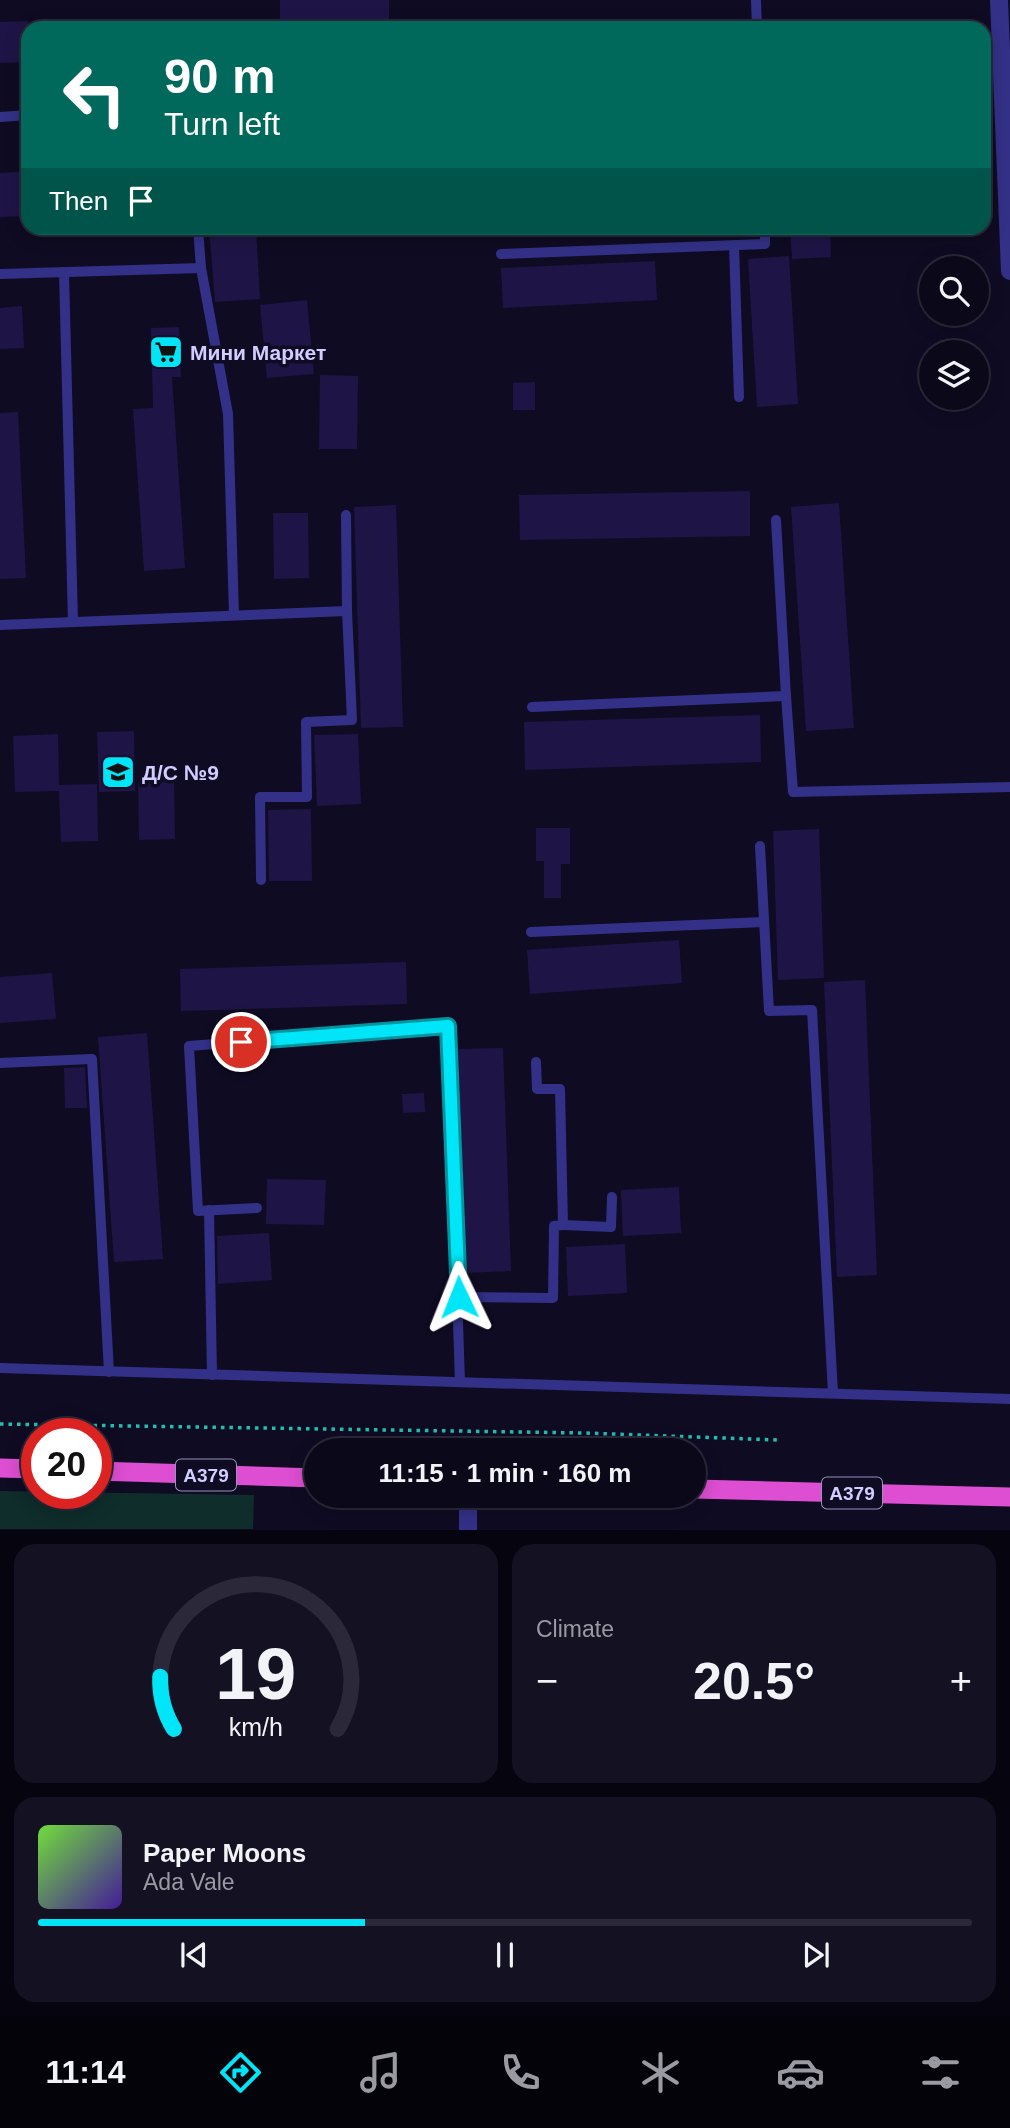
<!DOCTYPE html>
<meta charset="utf-8">
<style>
:root{--surface:#0b081a;--page:#141123;--text:#f1f3f6;--muted:#9a9aa2;--line:#2b2939;--accent:#00e6f8}
body{margin:0;font-family:Helvetica,sans-serif;background:var(--page);color:var(--text);height:100vh;display:flex;flex-direction:column;font-size:26px;white-space:nowrap}
*{box-sizing:border-box;margin:0}
p{font-size:23px;color:var(--muted)}
.icon{flex:none;width:38px;height:38px;fill:none;stroke:currentColor;stroke-width:2;stroke-linecap:round;stroke-linejoin:round}
.map{position:relative;height:1530px;overflow:hidden}
.sheet{display:flex;flex-direction:column;gap:14px;padding:14px;background:#06040e;flex:1}
.sheet>*{flex:none}
.banner{position:absolute;left:21px;top:21px;width:970px;height:214px;border-radius:21px;box-shadow:0 4px 18px #0003,0 0 0 2px var(--line);background:#00695c;color:#fff;overflow:hidden}
.tools{position:absolute;left:919px;top:256px;display:grid;gap:14px}
.tools a{display:grid;place-items:center;width:70px;height:70px;border-radius:50%;background:var(--surface);box-shadow:0 4px 18px #0003,0 0 0 2px var(--line);font-size:35px}
.speed{position:absolute;left:21px;top:1418px;display:flex;gap:14px;font-size:35px;font-weight:700;text-align:center}
.speed>*{display:grid;place-content:center;width:91px;height:91px;border-radius:50%;background:var(--surface);box-shadow:0 4px 18px #0003,0 0 0 2px var(--line);line-height:1}
.speed .limit{border:10px solid #d22;background:#fff;color:#111}
.pin{position:absolute;display:grid;place-items:center;width:60px;height:60px;color:#fff;margin:-30px;border:4px solid #fff;border-radius:50%;box-shadow:0 2px 7px #0007}
.me{position:absolute;width:77px;margin:-38px;rotate:358deg;stroke-linejoin:round;filter:drop-shadow(0 0 5px #0008)}
.turn{display:flex;align-items:center;gap:24px;height:147px;padding:0 28px;font-size:32px}
.turn .icon{width:91px;height:91px;stroke-width:2.5}
.turn b{display:block;font-size:49px;line-height:60px}
.then{display:flex;align-items:center;height:66px;padding:0 28px;background:#0003;gap:14px;font-size:26px}
.big{font-size:52px;font-weight:700;line-height:1.1}
.sheet .card{flex:1;display:flex;flex-direction:column;justify-content:center;gap:10px;min-width:0;padding:0 24px;border-radius:21px;background:var(--page)}
.sheet .dial{align-items:center;gap:0}
.dial svg{height:182px;overflow:visible;fill:none;stroke:var(--line);stroke-width:7;stroke-linecap:round;text-anchor:middle}
.dial text{fill:var(--text);stroke:none}
.song{display:flex;align-items:center;gap:21px}
.cover{width:84px;height:84px;border-radius:10px;background:linear-gradient(135deg,hsl(100 70% 55%),hsl(260 70% 35%))}
.played{height:7px;border-radius:4px;background:linear-gradient(90deg,var(--accent) 35%,var(--line) 35%)}
.keys{display:flex;justify-content:space-around;direction:ltr}
.heat{display:flex;justify-content:space-between;align-items:center;font-size:38px;direction:ltr}
.sheet .tiles{flex:1;display:grid;gap:14px;grid-template-columns:1fr 1fr}
.card:last-child{grid-column:span 2}
.trip{position:absolute;left:304px;top:1438px;width:402px;height:70px;border-radius:35px;background:var(--surface);box-shadow:0 4px 18px #0003,0 0 0 2px var(--line);font-weight:700;line-height:70px;text-align:center}
.tabs{display:flex;height:112px;justify-content:space-around;align-items:center;background:#04030a;color:var(--muted)}
.tabs .icon{width:49px;height:49px}
.tabs .active{color:var(--accent)}
.tabs b{font-size:32px;color:var(--text)}
.map>svg:first-child{display:block}
</style>
<div class="map">
<svg width="1010" height="1530" viewBox="0 0 1010 1530">
<rect width="100%" height="100%" fill="#0f0b23"/>
<path fill="#0e2d2b" d="M0,1491L254,1495L253,1529H0Z"/>
<g fill="#1e1546">
<rect x="280" y="0" width="109" height="28"/>
<path d="M28,21V62L0,63V22Z"/>
<path d="M28,171V216L0,217V173Z"/>
<path d="M209,228H256L260,299L215,302Z"/>
<path d="M790,228H830L831,257L792,259Z"/>
<path d="M789,256L798,404L757,407L748,259Z"/>
<path d="M655,261L657,300L503,308L501,268Z"/>
<path d="M307,300L314,374L267,378L260,305Z"/>
<path d="M22,306L24,348L0,349V308Z"/>
<path d="M179,327L181,377H172L185,568L144,571L133,409L153,408L151,328Z"/>
<path d="M320,375L358,376L357,449H319Z"/>
<path d="M535,382V410H513V383Z"/>
<path d="M18,412L26,578L0,579V413Z"/>
<path d="M750,491V536L520,540L519,495Z"/>
<path d="M839,503L854,728L806,731L791,507Z"/>
<path d="M396,505L403,727L361,728L354,507Z"/>
<path d="M273,513H308L309,578L274,579Z"/>
<path d="M760,715L761,762L525,770L524,722Z"/>
<path d="M134,731L135,791L99,792L97,732Z"/>
<path d="M58,734L59,785L97,784L98,841L61,842L59,791L15,792L13,736Z"/>
<path d="M358,734L361,804L317,806L314,735Z"/>
<path d="M174,781L175,839L139,840L138,783Z"/>
<path d="M311,809L312,881H269L268,810Z"/>
<path d="M536,828H570V864H561V898H544V861H536Z"/>
<path d="M819,829L824,978L778,980L773,831Z"/>
<path d="M679,940L682,983L530,994L527,950Z"/>
<path d="M406,962L407,1004L181,1011L180,969Z"/>
<path d="M52,973L56,1019L0,1023V977Z"/>
<path d="M865,980L877,1275L837,1277L824,982Z"/>
<path d="M147,1033L163,1259L114,1262L98,1037Z"/>
<path d="M503,1048L511,1271L466,1273L458,1049Z"/>
<path d="M85,1067L87,1108H65L64,1068Z"/>
<path d="M424,1093L425,1112L403,1113L402,1094Z"/>
<path d="M267,1179L326,1180L324,1225L266,1224Z"/>
<path d="M679,1187L681,1233L623,1236L621,1190Z"/>
<path d="M269,1233L272,1280L218,1284L217,1236Z"/>
<path d="M625,1244L627,1293L568,1296L566,1247Z"/>
</g>
<g fill="none" stroke-linecap="round" stroke-linejoin="round">
<path stroke="#22bfb1" stroke-width="3.5" stroke-dasharray="3.5 5" stroke-linecap="butt" d="M0,1424L585,1433L778,1440"/>
<g stroke="#323187" stroke-width="10">
<path d="M756,0L757,28"/>
<path d="M0,117L28,115"/>
<path d="M198,228L201,268L228,414L234,615"/>
<path d="M734,245L739,397"/>
<path d="M501,254L765,244V228"/>
<path d="M64,272L73,622"/>
<path d="M0,274L201,268"/>
<path d="M0,625L347,611L346,515"/>
<path d="M786,696L793,792L1010,787"/>
<path d="M532,707L786,696L776,520"/>
<path d="M760,846L769,1011L812,1010L833,1393"/>
<path d="M261,880L260,797H307L306,722L352,720L347,611"/>
<path d="M531,932L764,922"/>
<path d="M536,1062L537,1089H560L563,1225L611,1227L612,1197"/>
<path d="M0,1063L92,1059L109,1372"/>
<path d="M257,1208L198,1211L189,1046L448,1026L460,1382"/>
<path d="M209,1210L212,1375"/>
<path d="M459,1297L553,1298L554,1226L563,1225"/>
<path d="M0,1368L1010,1399"/>
</g>
<g stroke="#323187" stroke-width="18">
<path d="M999,0L1010,271"/>
<path d="M468,1530V1496"/>
</g>
<g stroke="#dd4ed2" stroke-width="19">
<path d="M0,1468L37,1469"/>
<path d="M96,1471L317,1478"/>
<path d="M695,1489L1010,1497"/>
</g>
</g>
<g fill="none" stroke-linecap="round" stroke-linejoin="round">
<g stroke="#0096a1" stroke-width="18">
<path id="route" d="M241,1042L448,1026L459,1297"/>
</g>
<use href="#route" stroke="#00e6f8" stroke-width="12"/>
</g>
<defs>
<g id="supermarket-square" transform="scale(1.75)"><rect x="-9" y="-9" width="18" height="18" rx="4" fill="#00e6f8" stroke="#0f0b23"/><path d="M-6-5.5h2.5l.6 2H6L4.5 2H-2.5L-4.4-4H-6ZM-1.5 3.2a1.3 1.3 0 1 0 .1 0ZM3 3.2a1.3 1.3 0 1 0 .1 0Z" fill="#111"/></g>
<g id="school-square" transform="scale(1.75)"><rect x="-9" y="-9" width="18" height="18" rx="4" fill="#00e6f8" stroke="#0f0b23"/><path d="M0-5L7-2L0 1L-7-2ZM-4 1L0 2.5L4 1V4Q0 6-4 4Z" fill="#111"/></g>
</defs>
<g fill-rule="evenodd">
<use href="#supermarket-square" x="166" y="352"/>
<use href="#school-square" x="118" y="772"/>
</g>
<g text-anchor="middle" dominant-baseline="central" stroke-width="7" stroke-linejoin="round" paint-order="stroke">
<g fill="#0f0b23" stroke="#9793bd" stroke-width="2">
<rect x="176" y="1459.5" width="60" height="31" rx="5"/>
<rect x="822" y="1477.5" width="60" height="31" rx="5"/>
</g>
<g font-size="19" font-weight="bold" fill="#d1cdff">
<text x="206" y="1475">A379</text>
<text x="852" y="1493">A379</text>
</g>
<g font-size="21" font-weight="bold" fill="#d1cdff" stroke="#0f0b23" text-anchor="start">
<text x="190" y="352">Мини Маркет</text>
<text x="142" y="772">Д/С №9</text>
</g>
</g>
</svg>
<div class="tools">
<a><svg class="icon" aria-label="search" viewBox="0 0 24 24"><circle cx="10" cy="10" r="6"/><path d="M15 15l6 6"/></svg></a>
<a><svg class="icon" aria-label="layers" viewBox="0 0 24 24"><path d="M12 4l9 5-9 5-9-5zM3 14l9 5 9-5"/></svg></a>
</div>
<div class="speed"><div class="limit">20</div></div>
<div class="pin" style="left:241px;top:1042px;background:#d93025"><svg class="icon" aria-label="arrive" viewBox="0 0 24 24"><path d="M6 21V4h12l-3 4 3 4H6"/></svg></div>
<svg class="me" style="left:459px;top:1297px" viewBox="-20 -20 40 40"><path d="M0-17L14 15 0 8-14 15z" fill="#00e6f8" stroke="#fff" stroke-width="4"/></svg>
<div class="trip">11:15 · 1 min · 160 m</div>
<div class="banner">
<div class="turn"><svg class="icon" aria-label="left" viewBox="0 0 24 24"><path d="M17 20v-9H6M10 6l-5 5 5 5"/></svg><div><b>90 m</b>Turn left</div></div>
<div class="then">Then<svg class="icon" aria-label="arrive" viewBox="0 0 24 24"><path d="M6 21V4h12l-3 4 3 4H6"/></svg></div>
</div>
</div>
<section class="sheet">
<div class="tiles">
<div class="card dial"><svg viewBox="0 0 100 80">
<path d="M14 69A42 42 0 1 1 86 69"/>
<path d="M14 69A42 42 0 0 1 8 46" stroke="#00e6f8"/>
<text x="50" y="56" font-size="32" font-weight="700">19</text>
<text x="50" y="72" font-size="11">km/h</text>
</svg></div>
<div class="card"><p>Climate</p>
<div class="heat"><a>−</a><b class="big">20.5°</b><a>+</a></div>
</div>
<div class="card">
<div class="song"><i class="cover"></i><div><b>Paper Moons</b><p>Ada Vale</p></div></div>
<div class="played"></div>
<div class="keys"><svg class="icon" aria-label="previous" viewBox="0 0 24 24"><path d="M18 5L8 12l10 7zM5 5v14"/></svg><svg class="icon" aria-label="pause" viewBox="0 0 24 24"><path d="M8 5v14M16 5v14"/></svg><svg class="icon" aria-label="next" viewBox="0 0 24 24"><path d="M6 5l10 7-10 7zM19 5v14"/></svg></div>
</div>
</div>
</section>
<nav class="tabs">
<b>11:14</b>
<svg class="icon active" aria-label="directions" viewBox="0 0 24 24"><path d="M12 3l9 9-9 9-9-9zM9 14v-3h6M13 9l2 2-2 2"/></svg>
<svg class="icon" aria-label="music" viewBox="0 0 24 24"><path d="M9 18V5l10-2v13"/><circle cx="6" cy="18" r="3"/><circle cx="16" cy="16" r="3"/></svg>
<svg class="icon" aria-label="phone" viewBox="0 0 24 24"><path d="M5 4h4l2 5-3 2q2 4 5 5l2-3 5 2v4C11 20 4 13 5 4z"/></svg>
<svg class="icon" aria-label="climate" viewBox="0 0 24 24"><path d="M12 3v18M4 7l16 10M4 17L20 7"/></svg>
<svg class="icon" aria-label="car" viewBox="0 0 24 24"><path d="M5 17H2v-5l4-1 3-4h7l3 4 3 1v5h-3M9 17h6M6 11h13"/><circle cx="7" cy="17" r="2"/><circle cx="17" cy="17" r="2"/></svg>
<svg class="icon" aria-label="filters" viewBox="0 0 24 24"><path d="M4 7h16M4 17h16"/><circle cx="9" cy="7" r="2"/><circle cx="15" cy="17" r="2"/></svg>
</nav>
